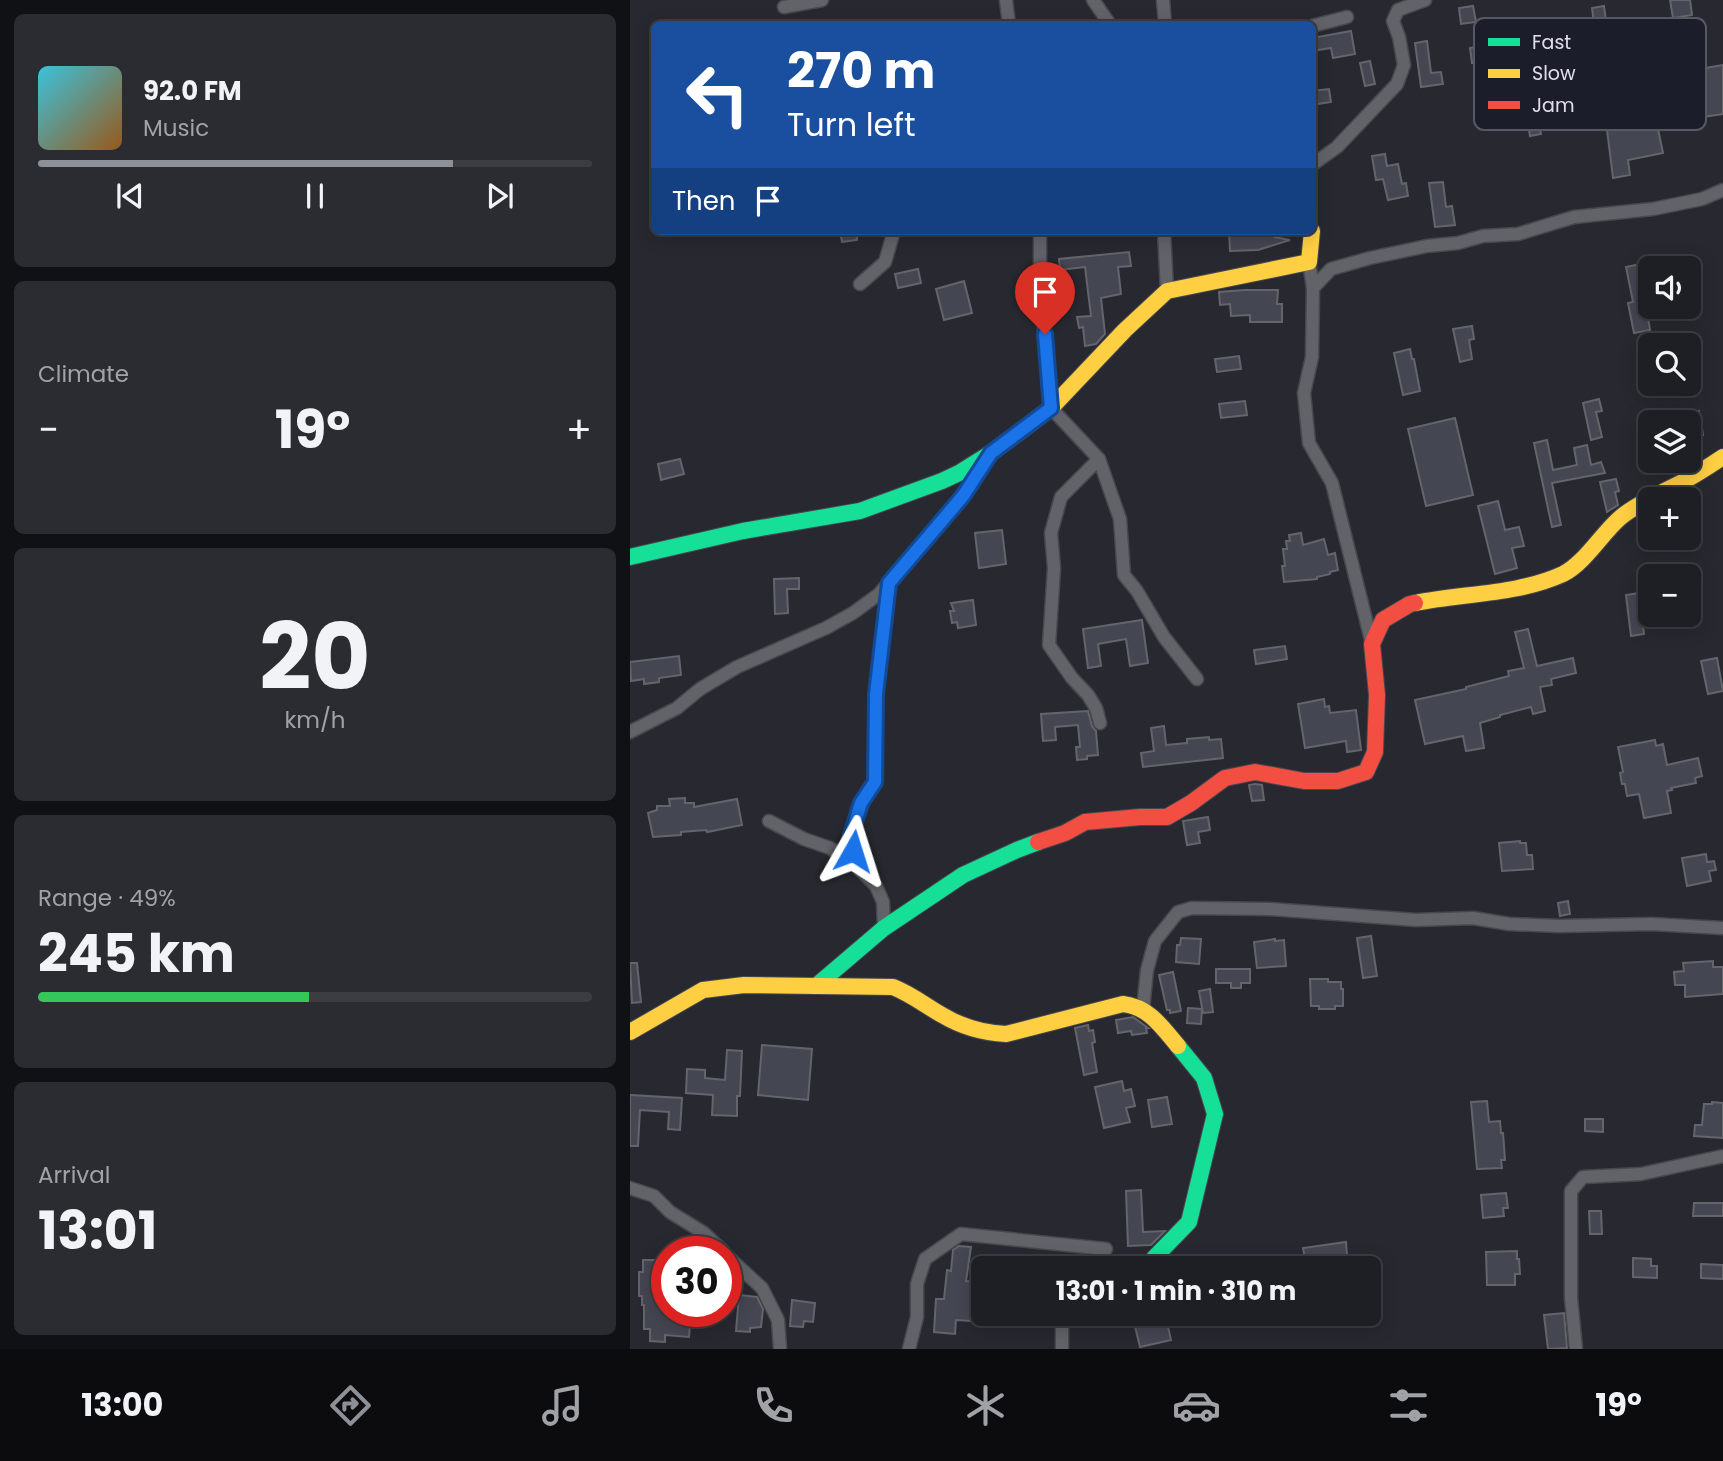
<!DOCTYPE html>
<meta charset="utf-8">
<style>
:root{--surface:#1e1f24;--page:#2b2c31;--text:#f1f3f6;--muted:#a1a2a6;--line:#3c3d41;--accent:#8c9099}
body{margin:0;font-family:Poppins,sans-serif;background:var(--page);color:var(--text);height:100vh;display:flex;flex-direction:column;font-size:26px;white-space:nowrap}
*{box-sizing:border-box;margin:0}
p{font-size:23px;color:var(--muted)}
.icon{flex:none;width:38px;height:38px;fill:none;stroke:currentColor;stroke-width:2;stroke-linecap:round;stroke-linejoin:round}
.map{position:relative;flex:1;overflow:hidden}
.side{display:flex;flex-direction:column;gap:14px;padding:14px;background:#101114;width:630px}
.side>*{flex:none}
.guide{position:absolute;left:21px;top:21px;width:665px;height:214px;border-radius:10px;box-shadow:0 4px 18px #0003,0 0 0 2px var(--line);background:#1a4fa0;color:#fff;overflow:hidden}
.fabs{position:absolute;left:1008px;top:256px;display:grid;gap:14px}
.fabs a{display:grid;place-items:center;width:63px;height:63px;border-radius:10px;background:var(--surface);box-shadow:0 4px 18px #0003,0 0 0 2px var(--line);font-size:35px}
.speed{position:absolute;left:21px;top:1236px;display:flex;gap:14px;font-size:35px;font-weight:700;text-align:center}
.speed>*{display:grid;place-content:center;width:91px;height:91px;border-radius:50%;background:var(--surface);box-shadow:0 4px 18px #0003,0 0 0 2px var(--line);line-height:1}
.speed .limit{border:10px solid #d22;background:#fff;color:#111}
.pin{position:absolute;display:grid;place-items:center;width:60px;height:60px;color:#fff;margin:-72px -30px;border-radius:50% 50% 50% 0;rotate:-45deg;box-shadow:0 0 7px #0007}
.pin .icon{rotate:45deg}
.me{position:absolute;width:77px;margin:-38px;rotate:6deg;stroke-linejoin:round;filter:drop-shadow(0 0 5px #0008)}
.turn{display:flex;align-items:center;gap:24px;height:147px;padding:0 21px;font-size:32px}
.turn .icon{width:91px;height:91px;stroke-width:2.5}
.turn b{display:block;font-size:49px;line-height:60px}
.then{display:flex;align-items:center;height:66px;padding:0 21px;background:#0003;gap:14px;font-size:26px}
.big{font-size:52px;font-weight:700;line-height:1.1}
.side .card{flex:1;display:flex;flex-direction:column;justify-content:center;gap:10px;min-width:0;padding:0 24px;border-radius:10px;background:var(--page)}
.side .dial{align-items:center;gap:0}
.dial b{font-size:91px;line-height:1}
.song{display:flex;align-items:center;gap:21px}
.cover{width:84px;height:84px;border-radius:10px;background:linear-gradient(135deg,hsl(190 70% 55%),hsl(30 70% 35%))}
.played{height:7px;border-radius:4px;background:linear-gradient(90deg,var(--accent) 75%,var(--line) 75%)}
.keys{display:flex;justify-content:space-around;direction:ltr}
.heat{display:flex;justify-content:space-between;align-items:center;font-size:38px;direction:ltr}
.charge{height:10px;border-radius:5px;background:linear-gradient(90deg,#34c759 49%,var(--line) 0)}
.trip{position:absolute;left:341px;top:1256px;width:410px;height:70px;border-radius:10px;background:var(--surface);box-shadow:0 4px 18px #0003,0 0 0 2px var(--line);font-weight:700;line-height:70px;text-align:center}
.menu{display:flex;height:112px;justify-content:space-around;align-items:center;background:#0c0c0e;color:var(--muted)}
.menu .icon{width:49px;height:49px}
.menu .on{color:var(--accent)}
.menu b{font-size:32px;color:var(--text)}
main{display:flex;flex:1;min-height:0}
.map>svg:first-child{display:block}
</style>
<main>
<section class="side">
<div class="card">
<div class="song"><i class="cover"></i><div><b>92.0 FM</b><p>Music</p></div></div>
<div class="played"></div>
<div class="keys"><svg class="icon" aria-label="previous" viewBox="0 0 24 24"><path d="M18 5L8 12l10 7zM5 5v14"/></svg><svg class="icon" aria-label="pause" viewBox="0 0 24 24"><path d="M8 5v14M16 5v14"/></svg><svg class="icon" aria-label="next" viewBox="0 0 24 24"><path d="M6 5l10 7-10 7zM19 5v14"/></svg></div>
</div>
<div class="card"><p>Climate</p>
<div class="heat"><a>−</a><b class="big">19°</b><a>+</a></div>
</div>
<div class="card dial"><b>20</b><p>km/h</p></div>
<div class="card"><p>Range · 49%</p><b class="big">245 km</b><div class="charge"></div></div>
<div class="card"><p>Arrival</p><b class="big">13:01</b></div>
</section>
<div class="map">
<svg width="1093" height="1349" viewBox="0 0 1093 1349">
<rect width="100%" height="100%" fill="#282930"/>
<g fill="#444652" stroke="#63656b" stroke-width="2">
<path d="M1040,0H1060L1062,15L1043,18Z"/>
<path d="M843,6L846,22L831,24L829,8Z"/>
<path d="M974,6L978,37H983L985,51L1002,48L1005,80L1025,78L1026,81L1031,80L1037,124L1030,125V129H1028L1033,153L998,160L1000,175L983,178L962,8Z"/>
<path d="M721,31L725,54L703,58L701,48L682,51V38Z"/>
<path d="M865,32L866,36L881,34L885,65L857,68L856,67L849,68L848,62L842,63L840,48L846,47L845,35Z"/>
<path d="M797,41L801,73L811,72L813,84L791,87L785,43Z"/>
<path d="M740,61L745,84L735,86L730,63Z"/>
<path d="M1093,65V114L1059,119L1052,72Z"/>
<path d="M699,89L701,102L682,105V91Z"/>
<path d="M907,108L911,134L900,136L896,109Z"/>
<path d="M755,154L757,166L768,164L772,184L776,183L778,196L758,200L753,179L746,180L742,156Z"/>
<path d="M813,182L816,207L822,206L825,225L805,227L799,183Z"/>
<path d="M210,231H226L227,240L212,242Z"/>
<path d="M599,231H653V235L644,237L660,240L628,250L600,251Z"/>
<path d="M499,252L501,266L488,267L491,294L471,298L475,334L466,344L455,346L453,327L449,328L447,317L461,316L455,267L430,270L429,259Z"/>
<path d="M1020,262V306H1051V311L1018,318L1020,330L1004,333L998,303L1003,302L996,267Z"/>
<path d="M288,269L291,283L268,288L265,274Z"/>
<path d="M334,281L342,313L314,320L306,289Z"/>
<path d="M615,290H648L647,304H652V322H620V315L601,316L600,304L590,305L589,292Z"/>
<path d="M842,326L844,339L839,340L842,359L830,362L823,329Z"/>
<path d="M780,349L782,359H784L790,391L773,395L764,353Z"/>
<path d="M609,356L611,369L587,372L585,359Z"/>
<path d="M969,399L972,411L966,412L972,437L961,440L953,403Z"/>
<path d="M615,401L617,415L591,418L589,404Z"/>
<path d="M1069,411L1073,435L1059,438V422H1039L1038,417Z"/>
<path d="M825,418L843,495L796,506L778,429Z"/>
<path d="M917,440L923,470L947,465L944,448L957,445L961,465L971,462L975,473L922,483L931,525L922,527L904,443Z"/>
<path d="M50,459L54,474L31,480L28,464Z"/>
<path d="M986,479L989,491L985,492L988,505L977,512L970,482Z"/>
<path d="M868,501L875,530L889,527L894,546L882,548L887,568L865,574L848,506Z"/>
<path d="M372,530L376,564L349,568L345,533Z"/>
<path d="M671,533L673,545L694,539L698,555L705,553L708,570L700,572V574L687,577V579L654,582L652,566H655L653,549H657L656,541H660L659,535Z"/>
<path d="M169,578V589H157L158,613L145,614L144,579Z"/>
<path d="M1009,593L1014,634L1001,636L996,595Z"/>
<path d="M343,600L346,625L328,628L327,622L322,623L320,611H324L321,603Z"/>
<path d="M512,620L518,663L500,666L496,639L468,644L471,666L458,668L453,629Z"/>
<path d="M898,629L907,666L943,658L946,673L921,679L922,685L910,687L915,711L903,714L901,707L870,715V717L850,723L854,748L836,751L833,736L795,744L785,700L836,689V687L879,676L878,671L894,668L885,632Z"/>
<path d="M655,646L657,659L626,664L624,650Z"/>
<path d="M49,656L51,675L29,678V682L14,684V679L1,681L0,662Z"/>
<path d="M1087,658L1093,691L1078,694L1071,661Z"/>
<path d="M694,699L695,707L699,706L700,713L726,710L731,750L717,752L716,741L675,748L668,704Z"/>
<path d="M458,711L462,726L466,731L468,755L457,756V759L447,760L446,747H450L448,725L425,727L426,740L413,741L411,714Z"/>
<path d="M534,726L536,745L557,743V739L579,737V740L591,739L593,758L513,767L511,753L524,751L521,728Z"/>
<path d="M1025,740L1026,746L1033,744L1037,765L1068,758L1072,776L1065,778L1066,783L1041,788L1042,790L1037,791L1041,813L1014,818L1009,794L997,796L995,784H992L990,773L993,772L988,747Z"/>
<path d="M625,784L632,785L634,800L622,801L619,785Z"/>
<path d="M55,798V803H64V807L107,799L112,825L77,832L76,830L51,832V835L23,837L18,813L27,810V806H40L39,799Z"/>
<path d="M578,817L580,830L568,832L570,843L557,845L553,821Z"/>
<path d="M890,841V843H896L897,855H902L903,869L872,871L869,843Z"/>
<path d="M1076,854L1077,862L1084,861L1086,870L1079,871L1081,881L1057,886L1052,858Z"/>
<path d="M938,901L940,914L930,916L928,903Z"/>
<path d="M741,936L747,976L733,978L727,938Z"/>
<path d="M551,938L571,939L569,964L546,962L547,945H550Z"/>
<path d="M645,939V941L654,940L656,966L627,968L624,942Z"/>
<path d="M1083,961V967H1093V994L1055,997V985H1045L1044,972L1054,971L1053,963Z"/>
<path d="M0,963H7L11,1002L2,1003Z"/>
<path d="M586,969H620V983H611V988H601V983H586Z"/>
<path d="M543,972L551,1011L540,1013V1010H537L529,975Z"/>
<path d="M680,979H698V982H711V989H713V1006H705V1009H689V1006H681Z"/>
<path d="M580,989L583,1012L573,1013L569,991Z"/>
<path d="M558,1008L572,1009L571,1024L557,1023Z"/>
<path d="M503,1017L518,1028H516L517,1033L502,1035L501,1031L488,1033L486,1020Z"/>
<path d="M458,1025L459,1031L463,1030L465,1042L462,1043L467,1072L454,1075L445,1028Z"/>
<path d="M132,1045L182,1049L178,1100L128,1095Z"/>
<path d="M97,1050L112,1051L110,1096H107V1116L82,1115L83,1095L56,1093L57,1069L75,1070V1078L95,1080Z"/>
<path d="M492,1081L494,1091L501,1089L505,1106L496,1108L500,1122L474,1128L465,1087Z"/>
<path d="M0,1095L52,1098L50,1130L38,1129L39,1112L10,1110L8,1146H0Z"/>
<path d="M537,1097L542,1124L522,1127L518,1100Z"/>
<path d="M857,1101L859,1122L870,1121L871,1133H873L875,1160H871L872,1168L847,1169L841,1102Z"/>
<path d="M1082,1102L1093,1103V1138L1064,1136L1065,1125H1072L1074,1104H1082Z"/>
<path d="M955,1119H973V1132L955,1131Z"/>
<path d="M511,1190L513,1232L535,1231L521,1245L498,1246L496,1191Z"/>
<path d="M876,1193L878,1208H873L874,1216L853,1218L851,1195Z"/>
<path d="M1064,1203H1093V1216H1063Z"/>
<path d="M959,1211H971L972,1234H960Z"/>
<path d="M716,1242L717,1255L688,1258L690,1269H677L673,1248Z"/>
<path d="M329,1246L341,1247L336,1281L346,1282L345,1296L342,1295L341,1321L326,1320L325,1334L304,1332L306,1299H314L317,1270L321,1271L323,1250Z"/>
<path d="M887,1251V1259H889L890,1274H885V1285H857L856,1252Z"/>
<path d="M1003,1258L1021,1259V1266H1027V1278L1003,1277Z"/>
<path d="M13,1260H35L36,1311H61L59,1337L35,1335V1342L20,1341V1329H14V1305H12V1296H9V1272H13Z"/>
<path d="M1071,1264L1093,1265V1279L1071,1278Z"/>
<path d="M109,1295L127,1297L133,1309L131,1327L120,1328V1332L106,1331Z"/>
<path d="M162,1300L185,1303L183,1322L174,1321L173,1327L160,1326Z"/>
<path d="M934,1313L937,1348L918,1349L914,1315Z"/>
<path d="M502,1314H535L541,1340L510,1347Z"/>
</g>
<g fill="none" stroke-linecap="round" stroke-linejoin="round">
<g stroke="#47474e" stroke-width="15">
<g id="street">
<path d="M376,0L379,24"/>
<path d="M463,0L479,23L475,24"/>
<path d="M533,0L535,24"/>
<path d="M154,7L192,0"/>
<path d="M682,26L717,17"/>
<path d="M682,165L707,147L767,84L774,65L769,37L763,21L768,10L795,0"/>
<path d="M410,231V284L421,408L469,459L490,519L494,575L507,591L534,637L567,679"/>
<path d="M534,231L537,291"/>
<path d="M679,262L683,288L682,357L674,393L679,443L702,483L742,644"/>
<path d="M230,284L255,262L264,231"/>
<path d="M683,288L701,269L740,258L797,246L828,243L853,236L888,234L944,217L1023,209L1072,199L1093,190"/>
<path d="M469,459L431,497L421,533L424,568L419,645L442,678L458,695L466,708L470,723"/>
<path d="M0,732L47,708L70,689L107,667L196,628L223,613L249,594L333,496L359,457"/>
<path d="M139,821L174,839L200,848L226,866"/>
<path d="M254,928L253,902L246,886L226,866L221,835L231,803L245,782L246,694L259,583"/>
<path d="M513,1009L517,970L525,941L548,912L562,908L639,909L786,920L843,918L879,924L929,926L1021,924L1093,928"/>
<path d="M0,1188L24,1196L40,1212L74,1233L93,1251"/>
<path d="M96,1255L132,1288L148,1320L150,1349"/>
<path d="M279,1349L287,1317V1284L295,1259L331,1234L476,1249"/>
<path d="M432,1349V1328L435,1314"/>
<path d="M946,1349L941,1298V1191L953,1177L1011,1174L1093,1156"/>
</g>
</g>
<g stroke="#47474e" stroke-width="18">
<g id="fast">
<path d="M0,557L113,531L230,511L312,481L329,473L361,453L388,433"/>
<path d="M186,986L254,928L333,875L387,850L408,842"/>
<path d="M522,1269L524,1258L559,1222L585,1114L574,1078L548,1046"/>
</g>
</g>
<g stroke="#47474e" stroke-width="18">
<g id="slow">
<path d="M388,433L421,408L495,330L537,291L679,262L682,231"/>
<path d="M785,603C834,593 887,595 933,574C955,563 972,533 991,517C1011,501 1034,492 1056,480C1069,473 1081,465 1093,457"/>
<path d="M0,1032L73,990L114,985L263,987C281,994 296,1006 312,1015C332,1027 353,1033 376,1034L493,1004C519,1007 532,1027 548,1046"/>
</g>
</g>
<g stroke="#47474e" stroke-width="18">
<path id="jam" d="M408,842L435,833L455,822L510,817H537L561,803L595,778L625,772L674,781H708L736,772L745,752L747,695L742,644L753,620L780,604L785,603"/>
</g>
<use href="#street" stroke="#626369" stroke-width="12"/>
<use href="#fast" stroke="#16e098" stroke-width="16"/>
<use href="#slow" stroke="#ffcf43" stroke-width="16"/>
<use href="#jam" stroke="#f24e42" stroke-width="16"/>
</g>
<g fill="none" stroke-linecap="round" stroke-linejoin="round">
<g stroke="#114b97" stroke-width="18">
<path id="route" d="M223,851L221,835L231,803L245,782L246,694L259,583L333,496L361,453L421,408L415,334"/>
</g>
<use href="#route" stroke="#1a73e8" stroke-width="12"/>
</g>
<rect x="844" y="18" width="232" height="112" rx="10" fill="#1b1d2a" stroke="#565864" stroke-width="2"/>
<rect x="858" y="38" width="32" height="8" fill="#16e098"/>
<rect x="858" y="69" width="32" height="9" fill="#ffcf43"/>
<rect x="858" y="101" width="32" height="8" fill="#f24e42"/>
<g font-size="19" fill="#dfe0ea">
<text x="902" y="49">Fast</text>
<text x="902" y="80">Slow</text>
<text x="902" y="112">Jam</text>
</g>
</svg>
<div class="fabs">
<a><svg class="icon" aria-label="sound" viewBox="0 0 24 24"><path d="M4 9h4l5-4v14l-5-4H4zM17 9q2 3 0 6"/></svg></a>
<a><svg class="icon" aria-label="search" viewBox="0 0 24 24"><circle cx="10" cy="10" r="6"/><path d="M15 15l6 6"/></svg></a>
<a><svg class="icon" aria-label="layers" viewBox="0 0 24 24"><path d="M12 4l9 5-9 5-9-5zM3 14l9 5 9-5"/></svg></a>
<a>+</a>
<a>−</a>
</div>
<div class="speed"><div class="limit">30</div></div>
<div class="pin" style="left:415px;top:334px;background:#d93025"><svg class="icon" aria-label="arrive" viewBox="0 0 24 24"><path d="M6 21V4h12l-3 4 3 4H6"/></svg></div>
<svg class="me" style="left:223px;top:851px" viewBox="-20 -20 40 40"><path d="M0-17L14 15 0 8-14 15z" fill="#1a73e8" stroke="#fff" stroke-width="4"/></svg>
<div class="trip">13:01 · 1 min · 310 m</div>
<div class="guide">
<div class="turn"><svg class="icon" aria-label="left" viewBox="0 0 24 24"><path d="M17 20v-9H6M10 6l-5 5 5 5"/></svg><div><b>270 m</b>Turn left</div></div>
<div class="then">Then<svg class="icon" aria-label="arrive" viewBox="0 0 24 24"><path d="M6 21V4h12l-3 4 3 4H6"/></svg></div>
</div>
</div>
</main>
<nav class="menu">
<b>13:00</b>
<svg class="icon on" aria-label="directions" viewBox="0 0 24 24"><path d="M12 3l9 9-9 9-9-9zM9 14v-3h6M13 9l2 2-2 2"/></svg>
<svg class="icon" aria-label="music" viewBox="0 0 24 24"><path d="M9 18V5l10-2v13"/><circle cx="6" cy="18" r="3"/><circle cx="16" cy="16" r="3"/></svg>
<svg class="icon" aria-label="phone" viewBox="0 0 24 24"><path d="M5 4h4l2 5-3 2q2 4 5 5l2-3 5 2v4C11 20 4 13 5 4z"/></svg>
<svg class="icon" aria-label="climate" viewBox="0 0 24 24"><path d="M12 3v18M4 7l16 10M4 17L20 7"/></svg>
<svg class="icon" aria-label="car" viewBox="0 0 24 24"><path d="M5 17H2v-5l4-1 3-4h7l3 4 3 1v5h-3M9 17h6M6 11h13"/><circle cx="7" cy="17" r="2"/><circle cx="17" cy="17" r="2"/></svg>
<svg class="icon" aria-label="filters" viewBox="0 0 24 24"><path d="M4 7h16M4 17h16"/><circle cx="9" cy="7" r="2"/><circle cx="15" cy="17" r="2"/></svg>
<b>19°</b>
</nav>
